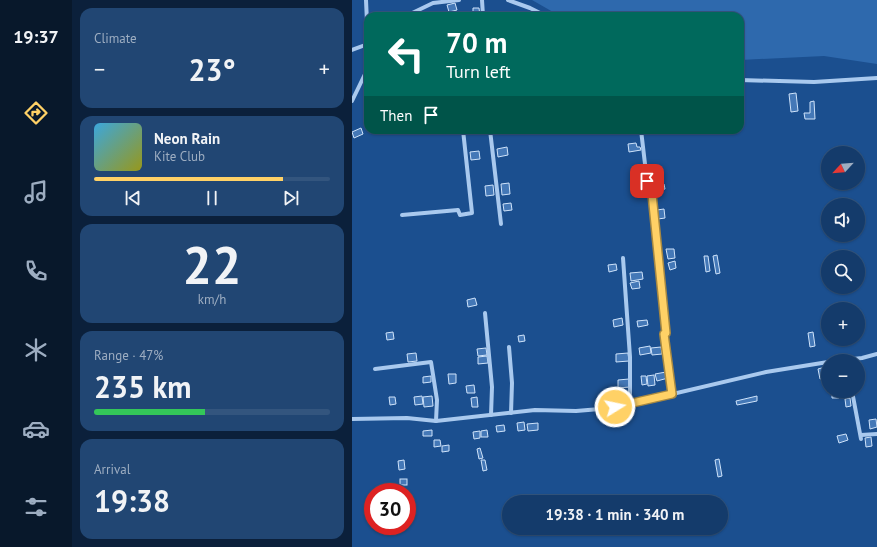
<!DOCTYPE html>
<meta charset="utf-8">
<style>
:root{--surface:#143b6b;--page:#214673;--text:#f1f3f6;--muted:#9dadc1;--line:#33557e;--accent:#ffd166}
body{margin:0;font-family:"PT Sans",sans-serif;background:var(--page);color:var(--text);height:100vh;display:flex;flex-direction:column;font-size:15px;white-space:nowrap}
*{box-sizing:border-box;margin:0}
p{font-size:13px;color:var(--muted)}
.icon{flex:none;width:22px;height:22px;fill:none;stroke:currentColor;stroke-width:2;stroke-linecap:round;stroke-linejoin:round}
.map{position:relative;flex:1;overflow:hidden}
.details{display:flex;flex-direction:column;gap:8px;padding:8px;background:#0b203b;width:280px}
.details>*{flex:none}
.hud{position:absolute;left:12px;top:12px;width:380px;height:122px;border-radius:12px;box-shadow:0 1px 3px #0004,0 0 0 1px var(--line);background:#00695c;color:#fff;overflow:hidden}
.needle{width:26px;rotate:244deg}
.buttons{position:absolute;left:469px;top:146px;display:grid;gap:8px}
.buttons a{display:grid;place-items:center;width:44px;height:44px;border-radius:50%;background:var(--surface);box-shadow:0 1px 3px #0004,0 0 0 1px var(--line);font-size:20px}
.speed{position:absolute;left:12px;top:483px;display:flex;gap:8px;font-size:20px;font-weight:700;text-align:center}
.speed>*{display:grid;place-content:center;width:52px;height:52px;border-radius:50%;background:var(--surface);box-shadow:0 1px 3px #0004,0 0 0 1px var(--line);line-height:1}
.speed .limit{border:6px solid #d22;background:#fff;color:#111}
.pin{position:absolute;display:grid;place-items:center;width:34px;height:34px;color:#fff;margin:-17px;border-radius:8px;box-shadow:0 2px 6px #0006}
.me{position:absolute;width:44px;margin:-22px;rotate:80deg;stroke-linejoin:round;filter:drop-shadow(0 0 3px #0008)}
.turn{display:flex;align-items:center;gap:14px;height:84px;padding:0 16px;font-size:18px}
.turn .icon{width:52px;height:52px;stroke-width:2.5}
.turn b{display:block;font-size:28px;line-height:34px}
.then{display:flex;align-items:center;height:38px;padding:0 16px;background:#0003;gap:8px;font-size:15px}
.big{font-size:30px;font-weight:600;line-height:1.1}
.details .card{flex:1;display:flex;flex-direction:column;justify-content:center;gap:6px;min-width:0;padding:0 14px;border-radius:12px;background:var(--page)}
.details .dial{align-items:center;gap:0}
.dial b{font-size:52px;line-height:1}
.song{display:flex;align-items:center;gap:12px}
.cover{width:48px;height:48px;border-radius:6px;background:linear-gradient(135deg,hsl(200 70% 55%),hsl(60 70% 35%))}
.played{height:4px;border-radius:2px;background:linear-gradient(90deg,var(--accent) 80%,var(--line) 80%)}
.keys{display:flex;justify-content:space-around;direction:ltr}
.heat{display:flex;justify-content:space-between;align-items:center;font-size:22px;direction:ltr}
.charge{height:6px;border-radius:3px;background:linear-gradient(90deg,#34c759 47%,var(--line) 0)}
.trip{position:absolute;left:150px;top:495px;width:226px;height:40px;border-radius:20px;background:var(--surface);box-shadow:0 1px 3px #0004,0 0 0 1px var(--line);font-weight:600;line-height:40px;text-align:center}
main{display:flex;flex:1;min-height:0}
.dock{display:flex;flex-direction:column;width:72px;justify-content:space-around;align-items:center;background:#08182b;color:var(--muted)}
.dock .icon{width:28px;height:28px}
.dock .on{color:var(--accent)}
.dock b{font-size:18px;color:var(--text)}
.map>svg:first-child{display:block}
</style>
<main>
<nav class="dock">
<b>19:37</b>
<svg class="icon on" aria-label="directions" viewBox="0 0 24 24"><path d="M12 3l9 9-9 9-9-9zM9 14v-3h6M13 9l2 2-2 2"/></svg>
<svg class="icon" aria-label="music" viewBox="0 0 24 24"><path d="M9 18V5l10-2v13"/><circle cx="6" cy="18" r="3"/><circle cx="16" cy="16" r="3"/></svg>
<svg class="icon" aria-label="phone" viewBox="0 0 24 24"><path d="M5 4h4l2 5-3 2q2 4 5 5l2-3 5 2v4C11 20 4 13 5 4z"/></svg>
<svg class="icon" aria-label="climate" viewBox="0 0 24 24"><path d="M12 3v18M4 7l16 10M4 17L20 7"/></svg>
<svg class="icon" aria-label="car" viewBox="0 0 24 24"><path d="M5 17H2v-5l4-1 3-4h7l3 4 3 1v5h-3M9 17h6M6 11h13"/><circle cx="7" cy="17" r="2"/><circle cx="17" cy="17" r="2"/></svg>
<svg class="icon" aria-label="filters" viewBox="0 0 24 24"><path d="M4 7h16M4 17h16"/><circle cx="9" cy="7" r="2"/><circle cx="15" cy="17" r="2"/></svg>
</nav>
<section class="details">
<div class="card"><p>Climate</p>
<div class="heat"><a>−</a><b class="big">23°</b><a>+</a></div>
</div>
<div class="card">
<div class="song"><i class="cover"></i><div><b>Neon Rain</b><p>Kite Club</p></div></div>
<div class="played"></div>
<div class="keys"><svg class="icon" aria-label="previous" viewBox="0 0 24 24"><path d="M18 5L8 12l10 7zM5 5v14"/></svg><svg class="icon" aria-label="pause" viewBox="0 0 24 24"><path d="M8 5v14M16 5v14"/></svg><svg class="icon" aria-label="next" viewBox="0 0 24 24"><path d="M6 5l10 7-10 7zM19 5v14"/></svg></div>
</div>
<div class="card dial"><b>22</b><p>km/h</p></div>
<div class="card"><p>Range · 47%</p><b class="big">235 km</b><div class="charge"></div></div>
<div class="card"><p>Arrival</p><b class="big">19:38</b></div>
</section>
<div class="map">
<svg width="525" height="547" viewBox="0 0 525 547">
<rect width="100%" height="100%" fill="#1b4f8f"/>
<path fill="#2e69ad" d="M180,0H525V64L472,56L388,60V16H208Z"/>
<g fill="#4478b7" stroke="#cfe3fa">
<path d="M103,3L105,10L97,12L95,5Z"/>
<path d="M121,8H127L128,16H121Z"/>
<path d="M444,93L446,111L439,112L437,94Z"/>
<path d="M462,101L463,119H453L452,113H458V102Z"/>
<path d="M9,128L11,134L2,138L0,132Z"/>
<path d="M284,143L285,147H288L289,150L277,152L276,144Z"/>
<path d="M155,147L156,155L146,157L145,149Z"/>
<path d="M127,151L128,159L119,160L118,152Z"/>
<path d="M157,183L158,194L150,195L149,184Z"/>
<path d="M312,184L313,189L305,191L304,185Z"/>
<path d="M141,185L142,195L134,196L133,186Z"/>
<path d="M159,203L160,210L152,211L151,204Z"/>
<path d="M312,209L313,218L306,219L305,210Z"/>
<path d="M314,249H322L323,258L316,259Z"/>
<path d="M365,255L368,273L364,274L361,256Z"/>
<path d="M352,256H356L358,271L354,272Z"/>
<path d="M323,261L324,268L318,270L316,263Z"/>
<path d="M264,264L265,270L257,272L256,265Z"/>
<path d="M290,272L291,279L279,281L278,273Z"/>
<path d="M287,281L288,288L280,289L278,283Z"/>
<path d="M123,298L125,305L116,307L115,300Z"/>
<path d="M270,318L271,325L262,327L261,320Z"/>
<path d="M295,320L296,325L286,327L285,321Z"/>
<path d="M41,332L42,339L35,340L34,333Z"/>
<path d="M461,332L463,346L458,347L456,333Z"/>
<path d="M172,335L173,341L167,342L166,336Z"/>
<path d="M298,346L299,353L288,355L287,348Z"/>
<path d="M309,347L310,354L300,355L299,348Z"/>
<path d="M134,348L135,355L126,356L125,349Z"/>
<path d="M64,353L65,361L56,362L55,354Z"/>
<path d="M276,353L277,361L264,362V354Z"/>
<path d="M135,356L136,363L126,364V357Z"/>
<path d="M473,367L475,377L468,379L466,369Z"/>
<path d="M314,372L316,378L305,381L303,374Z"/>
<path d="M96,374H104V383L97,384Z"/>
<path d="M302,375L303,385L296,386L295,376Z"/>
<path d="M79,376V382L71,383V377Z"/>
<path d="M289,376H294L295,384L290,385Z"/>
<path d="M277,379L278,387L266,388V380Z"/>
<path d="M122,385L123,393H115L114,386Z"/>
<path d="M480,391H486L487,398H480Z"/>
<path d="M70,396L71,404L63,405L62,397Z"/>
<path d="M80,396L81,406L72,407L71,397Z"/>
<path d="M405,396V401L385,405L384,401Z"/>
<path d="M37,397H43L44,404L38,405Z"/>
<path d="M125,397L126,407H120L119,398Z"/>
<path d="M498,398L499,406L494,407L493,399Z"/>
<path d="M524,419L525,427L518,429L517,420Z"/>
<path d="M172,422L173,430L166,431L165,423Z"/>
<path d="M186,423V430L176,431L175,424Z"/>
<path d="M152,425L153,431L145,432L144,426Z"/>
<path d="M80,430V436H71V431Z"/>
<path d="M135,430L136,437H129V431Z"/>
<path d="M128,431V438L122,439L121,432Z"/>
<path d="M494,434L496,440L487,443L485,436Z"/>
<path d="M519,437L520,446L514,447L513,438Z"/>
<path d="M82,440H88L89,446L82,447Z"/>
<path d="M97,445V451L90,452V446Z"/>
<path d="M128,448L131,458L127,459L125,449Z"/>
<path d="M367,459L370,476L366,477L363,460Z"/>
<path d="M52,460L53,469L47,470L46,461Z"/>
<path d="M129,460H133L135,470L131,471Z"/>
<rect x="48" y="479" width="7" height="6"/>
</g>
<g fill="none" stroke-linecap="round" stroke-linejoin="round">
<g stroke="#a9c9ee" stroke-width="4">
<path d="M130,0L131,16"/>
<path d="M156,0L178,8L194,16"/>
<path d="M54,16L81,3L107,0"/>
<path d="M0,50L16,44"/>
<path d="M388,80L462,82L525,78"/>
<path d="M0,101L14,72L16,45L14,0"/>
<path d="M138,130L149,224"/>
<path d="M289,130L295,181L299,184L314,333L312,334L320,394"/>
<path d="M50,215L106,210L108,215L120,213L111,130"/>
<path d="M271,258L278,357V404"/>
<path d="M133,313L140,387L139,415"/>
<path d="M157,347L160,383L159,413"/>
<path d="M483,361L510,358L525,354"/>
<path d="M23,369L79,362L85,400L84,421"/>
<path d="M500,391L509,439"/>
<path d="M0,419L55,418L84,421L183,410L224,411L248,409L278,404L414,372L476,362"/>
<path d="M509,435L525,434"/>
</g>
</g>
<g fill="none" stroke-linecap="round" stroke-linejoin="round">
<g stroke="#a68842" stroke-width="10">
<path id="route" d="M263,407L320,394L312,334L314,333L299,184L295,181"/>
</g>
<use href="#route" stroke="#ffd166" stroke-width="7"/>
</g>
</svg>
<div class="buttons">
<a><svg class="needle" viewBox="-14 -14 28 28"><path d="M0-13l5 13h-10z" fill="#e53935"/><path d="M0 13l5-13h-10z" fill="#9dadc1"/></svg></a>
<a><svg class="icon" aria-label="sound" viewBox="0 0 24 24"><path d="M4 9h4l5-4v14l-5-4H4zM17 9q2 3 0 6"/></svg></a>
<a><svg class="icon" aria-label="search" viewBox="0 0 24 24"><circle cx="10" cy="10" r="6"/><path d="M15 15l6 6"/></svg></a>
<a>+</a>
<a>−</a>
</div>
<div class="speed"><div class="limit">30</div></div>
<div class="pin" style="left:295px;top:181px;background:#d93025"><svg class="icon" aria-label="arrive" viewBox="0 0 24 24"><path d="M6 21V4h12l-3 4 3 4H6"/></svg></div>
<svg class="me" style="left:263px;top:407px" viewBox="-20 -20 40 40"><circle r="17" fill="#ffd166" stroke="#fff" stroke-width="3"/><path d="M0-11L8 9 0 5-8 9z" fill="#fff"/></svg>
<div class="trip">19:38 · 1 min · 340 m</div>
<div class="hud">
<div class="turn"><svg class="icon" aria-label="left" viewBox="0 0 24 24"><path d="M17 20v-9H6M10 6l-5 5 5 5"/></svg><div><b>70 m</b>Turn left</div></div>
<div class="then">Then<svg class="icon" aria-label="arrive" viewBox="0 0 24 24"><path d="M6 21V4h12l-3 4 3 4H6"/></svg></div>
</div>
</div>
</main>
